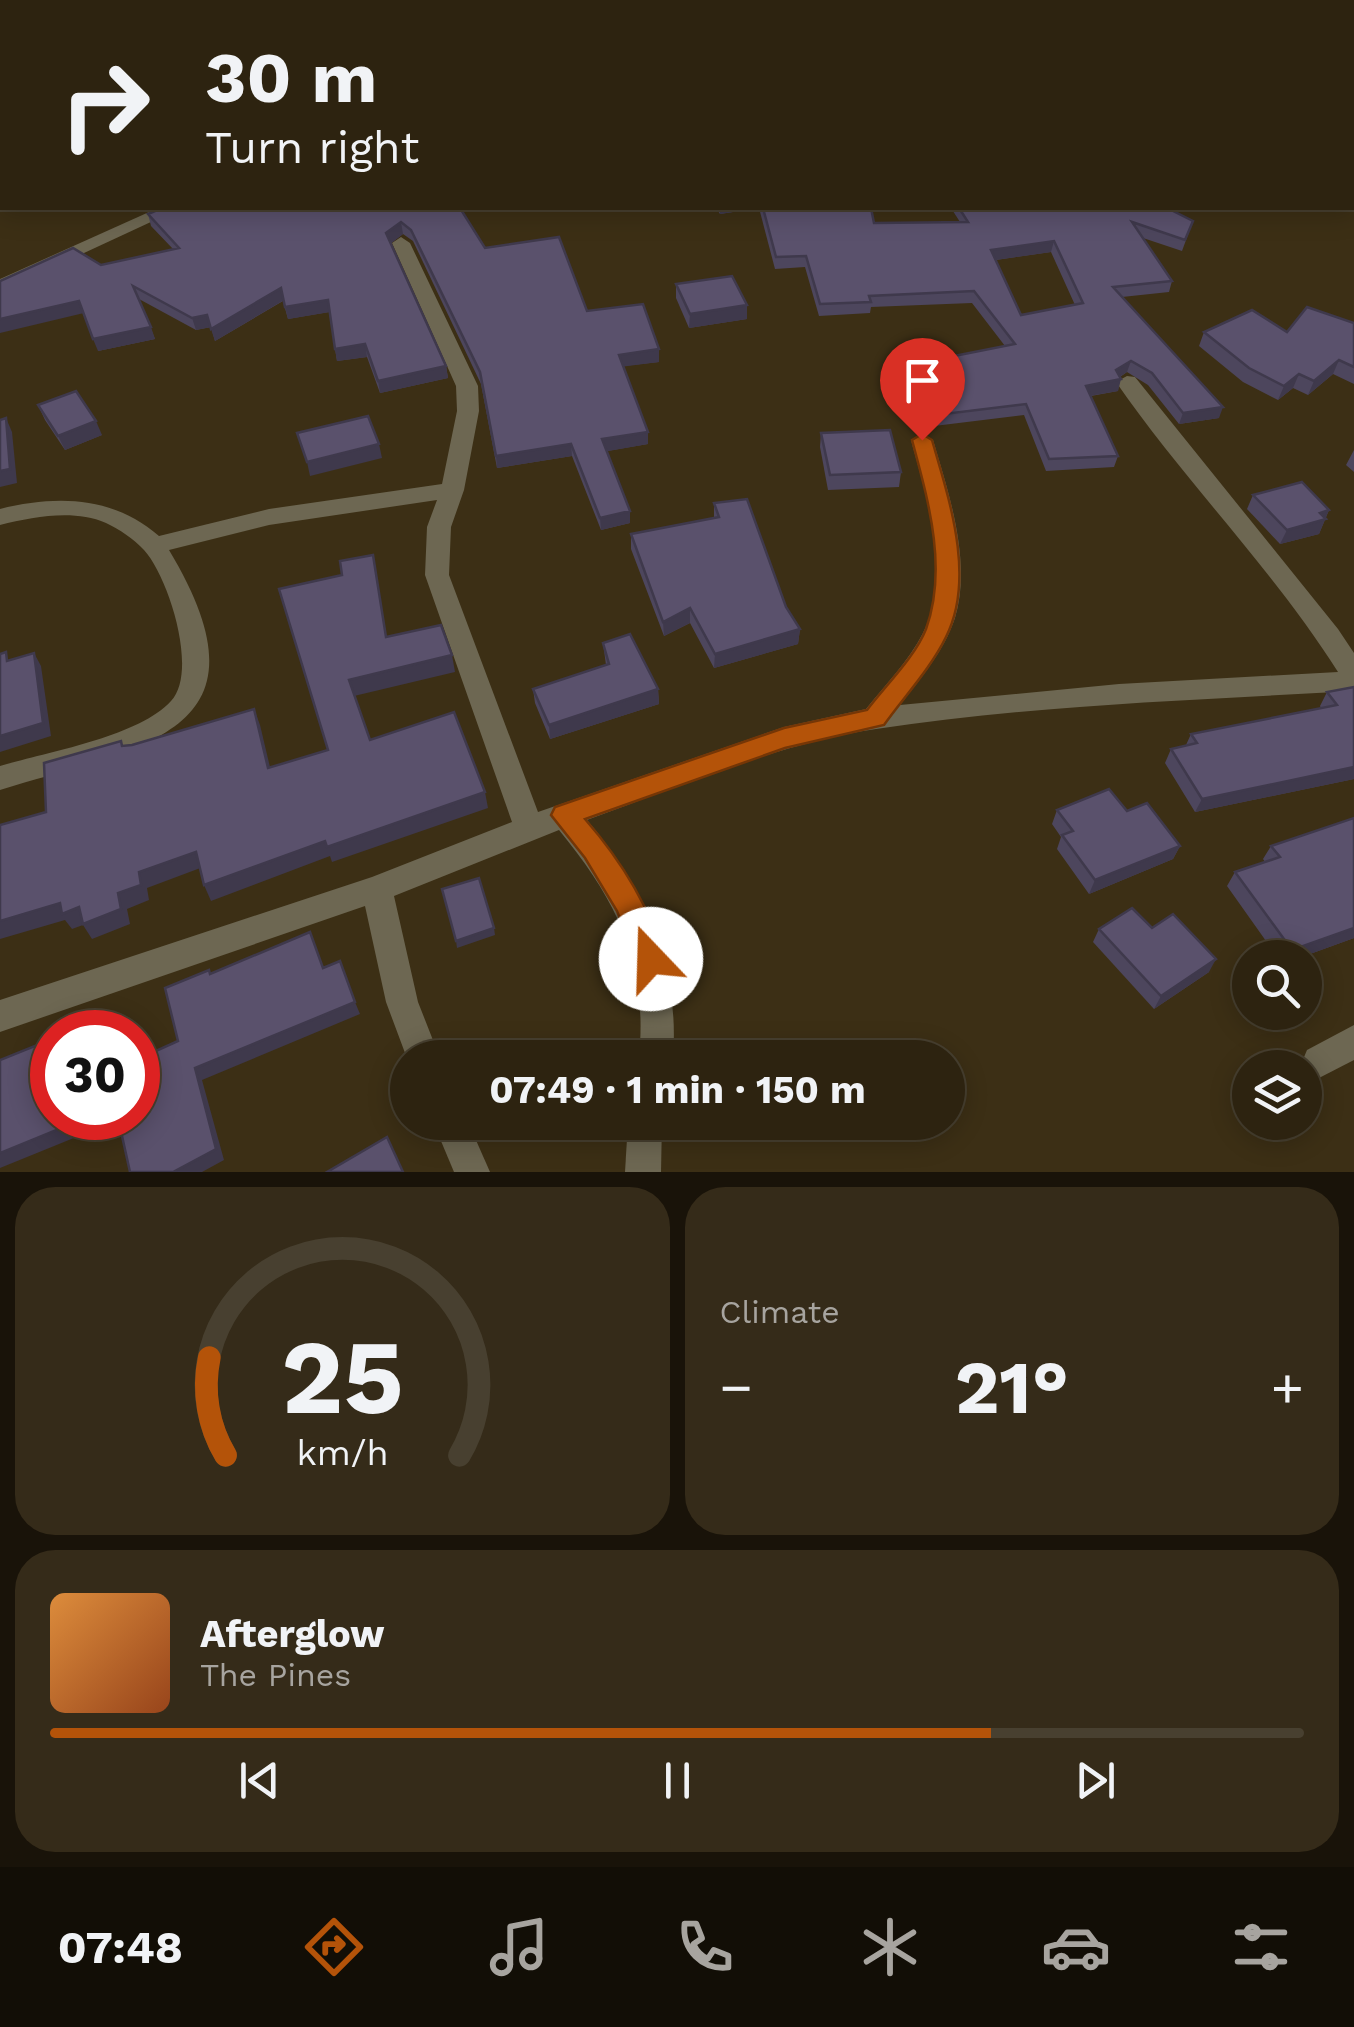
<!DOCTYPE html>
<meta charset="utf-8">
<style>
:root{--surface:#2d2310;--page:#352b19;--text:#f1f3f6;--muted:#a7a49f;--line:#484030;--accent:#b45309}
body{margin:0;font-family:"Work Sans",sans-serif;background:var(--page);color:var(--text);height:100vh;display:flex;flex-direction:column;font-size:38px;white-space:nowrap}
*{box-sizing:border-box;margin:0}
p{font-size:32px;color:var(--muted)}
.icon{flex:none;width:55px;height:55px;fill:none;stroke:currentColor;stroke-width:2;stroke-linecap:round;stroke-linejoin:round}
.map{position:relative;height:1172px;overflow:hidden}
.side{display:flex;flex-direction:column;gap:15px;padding:15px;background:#191309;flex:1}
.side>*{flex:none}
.guide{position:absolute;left:0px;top:0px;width:1355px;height:210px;box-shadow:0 5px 25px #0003,0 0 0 2px var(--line);background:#2d2310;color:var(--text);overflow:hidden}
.fabs{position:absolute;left:1232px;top:940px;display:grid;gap:20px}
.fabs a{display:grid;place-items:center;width:90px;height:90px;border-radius:50%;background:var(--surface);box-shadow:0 5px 25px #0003,0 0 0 2px var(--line);font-size:50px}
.speed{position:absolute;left:30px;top:1010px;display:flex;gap:20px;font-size:50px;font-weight:700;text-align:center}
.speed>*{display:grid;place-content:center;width:130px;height:130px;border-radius:50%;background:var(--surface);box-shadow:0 5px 25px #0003,0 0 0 2px var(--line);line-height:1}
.speed .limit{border:15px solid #d22;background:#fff;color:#111}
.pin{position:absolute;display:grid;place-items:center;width:85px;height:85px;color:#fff;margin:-102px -42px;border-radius:50% 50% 50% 0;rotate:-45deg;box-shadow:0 0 10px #0007}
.pin .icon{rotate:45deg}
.me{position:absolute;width:110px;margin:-55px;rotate:339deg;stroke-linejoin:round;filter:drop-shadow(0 0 8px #0008)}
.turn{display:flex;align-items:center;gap:35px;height:210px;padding:0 40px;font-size:45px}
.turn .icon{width:130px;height:130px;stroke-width:2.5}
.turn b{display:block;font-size:70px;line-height:85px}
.big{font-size:75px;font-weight:700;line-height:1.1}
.side .card{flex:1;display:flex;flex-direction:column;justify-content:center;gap:15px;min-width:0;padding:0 35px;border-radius:40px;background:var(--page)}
.side .dial{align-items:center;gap:0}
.dial svg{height:260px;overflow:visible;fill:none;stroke:var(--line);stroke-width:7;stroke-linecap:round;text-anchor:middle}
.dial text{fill:var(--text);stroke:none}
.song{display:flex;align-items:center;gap:30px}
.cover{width:120px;height:120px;border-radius:15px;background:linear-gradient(135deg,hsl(30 70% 55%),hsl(20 70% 35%))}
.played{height:10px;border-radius:5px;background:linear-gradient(90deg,var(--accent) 75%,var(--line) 75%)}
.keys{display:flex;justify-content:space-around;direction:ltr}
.heat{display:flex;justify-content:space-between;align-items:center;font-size:55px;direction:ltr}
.side .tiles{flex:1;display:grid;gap:15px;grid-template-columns:1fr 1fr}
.card:last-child{grid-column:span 2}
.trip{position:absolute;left:390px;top:1040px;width:575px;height:100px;border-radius:50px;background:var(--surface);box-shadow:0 5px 25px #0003,0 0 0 2px var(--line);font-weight:700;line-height:100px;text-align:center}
.tabs{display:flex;height:160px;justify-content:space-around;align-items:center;background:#120e06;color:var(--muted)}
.tabs .icon{width:70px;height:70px}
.tabs .active{color:var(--accent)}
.tabs b{font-size:45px;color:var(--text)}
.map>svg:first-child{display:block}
</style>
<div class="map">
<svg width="1354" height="1172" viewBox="0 0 1354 1172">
<rect width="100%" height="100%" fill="#3c2f15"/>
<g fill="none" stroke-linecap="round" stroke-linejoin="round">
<g fill="#6d6752" fill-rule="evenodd">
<path d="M1179,0H1197L1198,2H1181Z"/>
<path d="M1352,110L1354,111V121H1352Z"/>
<path d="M158,208H181L0,292V279Z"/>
<path d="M401,237L410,243L478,386L479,411L464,490L451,527L449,575L538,812L784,727L866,709C885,685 909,661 923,633C952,575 927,499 911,440L922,433L933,440C949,494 972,562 955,618C944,651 921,678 900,705L1119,684L1338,672C1273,569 1185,482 1116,382L1127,376L1135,377L1338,629L1354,653V691C1195,700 1034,705 876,729C777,744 681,786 587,820C645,889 680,966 673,1058H639C648,963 618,902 559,830L394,896L418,1002L440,1058H408V1061L386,1002L365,906L0,1032V1000L372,877L512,822L425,575L427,527L437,500L269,525L169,550C280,735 141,746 0,790V766C47,752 138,737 171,701C199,671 168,576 144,550C134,539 119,529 106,523C73,509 34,517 0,525V509C57,495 113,496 159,536L269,509L442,484L457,411L456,386L392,243Z"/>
<path d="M1354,1025V1060L1319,1078L1307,1074L1302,1062L1307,1050Z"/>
<path d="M433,1122H468L490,1172H454Z"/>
<path d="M628,1122H662L661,1172H625Z"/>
</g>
</g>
<g fill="#4d465d" fill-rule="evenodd">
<path d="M460,208L485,248L587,311L659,362L623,366L648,432V444L607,451L630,523L601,530L572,456L497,468L481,384L413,241L403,234L391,243L446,366L448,378L380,393L367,357L337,361L329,312L288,319L283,301L215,341L211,327L196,330L139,299L155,339L98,351L101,265L173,249L151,226L148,214Z"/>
<path d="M702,208H871L874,223L960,222L951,208H1167L1189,232L1182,251L1143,238L1172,281L1169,292L1122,297L1219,418L1179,424L1148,385L1127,372L1120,377L1118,391L1091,396L1118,456L1114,467L1046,471L1024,415L926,427L908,391L909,379H914L912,376L914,364L1005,346L972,303L871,307L870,313L819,316L805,267L775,269L759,208L720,214L716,208L704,210ZM1051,252L1075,305L1021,315L996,260Z"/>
<path d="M676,284L747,305V319L689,328L676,298Z"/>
<path d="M1354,323V384L1333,374L1308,395L1293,388L1278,400L1243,382L1199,346L1204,332H1287Z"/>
<path d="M38,405L102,435L65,450L45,420Z"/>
<path d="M821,433L901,472L899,487L828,490L820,447Z"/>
<path d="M1354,450V472L1346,465Z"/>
<path d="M1253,495L1329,510L1319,534L1280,544L1247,509Z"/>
<path d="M714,503L786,607L800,629L798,644L714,668L690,623L664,636L631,549V534L714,518Z"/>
<path d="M603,643L658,689L659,704L550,739L535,703L533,689L606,665Z"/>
<path d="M1354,687V779L1195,812L1165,763L1171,749L1186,745L1191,734L1321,708L1320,706L1327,692Z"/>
<path d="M1057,810L1127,811L1180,846L1173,859L1089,894L1057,849L1061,837L1052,824Z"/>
<path d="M1354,818V938L1299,958H1278L1227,886L1235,872L1265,862L1263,859L1271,846Z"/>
<path d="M1152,928L1209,972L1154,1009L1093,942L1099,929Z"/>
</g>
<g fill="#3f394c">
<path d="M620,0H640L635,2H615Z"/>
<path d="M137,208H150L139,212Z"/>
<path d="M720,208H759L720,214Z"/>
<path d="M401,222L403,234L389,245L386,233Z"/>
<path d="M1054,241L1051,252L988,261L991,250Z"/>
<path d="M281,288L284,300L215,341L211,329Z"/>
<path d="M328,300L330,312L288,319L285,307Z"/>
<path d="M79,301L84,313L0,333V319Z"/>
<path d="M747,305V319L689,328L690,314Z"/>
<path d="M207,315L211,327L196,330L192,318Z"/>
<path d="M151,327L155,339L98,351L93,339Z"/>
<path d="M365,344L367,357L337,361L335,349Z"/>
<path d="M659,349V362L620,367L619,355Z"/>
<path d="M1339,360L1333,374L1308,395L1314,381Z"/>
<path d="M1131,361L1127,372L1113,381L1121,379L1118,391L1083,397L1086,386Z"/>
<path d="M446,366L448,378L380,393L378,381Z"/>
<path d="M1299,374L1293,388L1278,400L1284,386Z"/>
<path d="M1223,407L1219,418L1179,424L1183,413Z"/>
<path d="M6,418L12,432L17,483L0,487V471Z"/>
<path d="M96,421L102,435L65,450L58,436Z"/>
<path d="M648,432V444L603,452L602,439Z"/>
<path d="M379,444L382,458L310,476L307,462Z"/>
<path d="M571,444L572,456L497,468L496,456Z"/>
<path d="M1329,510L1319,534L1280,544L1287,530L1320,513Z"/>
<path d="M630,511V523L601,530L600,518Z"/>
<path d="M690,608V623L664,636L663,622Z"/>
<path d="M800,629L798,644L714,668L715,654Z"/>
<path d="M34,653L41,666L51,736L0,752V736Z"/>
<path d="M452,655L455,672L354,696L349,680Z"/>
<path d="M658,689L659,704L550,739L549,725Z"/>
<path d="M254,709L260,725L274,784L268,768Z"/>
<path d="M1354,767V779L1195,812L1202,799Z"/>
<path d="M485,792L488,808L332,862L330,856L211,901L204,885L325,841Z"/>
<path d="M1180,846L1173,859L1089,894L1095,880Z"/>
<path d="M196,852L203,867L147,888L149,900L127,909L130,924L92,939L83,925L72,929L65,920L0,939V921L60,903L118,893L139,872Z"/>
<path d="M494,928L495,935L457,948L456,941Z"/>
<path d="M1354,928V938L1299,958H1287L1292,950Z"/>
<path d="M1216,959L1209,972L1154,1009L1161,996Z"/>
<path d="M355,1002L360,1014L202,1080L224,1160L202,1172H173L195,1068Z"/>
<path d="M86,1118H123L0,1168V1153Z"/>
</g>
<g fill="#5a516c" stroke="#3f394c" stroke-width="2.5" fill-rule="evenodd">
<path d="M0,0H301L298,2H2V80L0,81Z"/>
<path d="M309,0H620L615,2H321Z"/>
<path d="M794,0H1023L1024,2H793Z"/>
<path d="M1069,0H1182L1186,2H1071Z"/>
<path d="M1354,24V58H1352V25Z"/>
<path d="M0,97L2,98V164L0,163L1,110L0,109Z"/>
<path d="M162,208H460L485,248L559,237L587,311L643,304L659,349L619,355L648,432L602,439L630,511L600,518L571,444L496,456L480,372L411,230L401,222L386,233L446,366L378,381L365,344L335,349L328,300L285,307L281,288L211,329L207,315L192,318L133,286L151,327L93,339L79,301L0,319V281L73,248L101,265L179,248L148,214Z"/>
<path d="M763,208H871L874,223L968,222L959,208H1167L1193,221L1185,240L1132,222L1172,281L1113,287L1223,407L1183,413L1152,373L1131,361L1116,370L1121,379L1086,386L1118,456L1049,459L1026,404L928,416L909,379L922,378L914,364L1015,344L974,291L869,296L871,302L820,304L806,256L776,257ZM1054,241L1083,303L1021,315L991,250Z"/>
<path d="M732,276L747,305L690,314L676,284Z"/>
<path d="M1307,307L1354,323V367L1339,360L1314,381L1299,374L1284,386L1249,368L1204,332L1252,310L1287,332Z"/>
<path d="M76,391L96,421L58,436L38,405Z"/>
<path d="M368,416L379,444L307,462L297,433Z"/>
<path d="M6,418L10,469L0,471V420Z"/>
<path d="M890,430L901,472L830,475L821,433Z"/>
<path d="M1302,482L1329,510L1320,513L1326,519L1287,530L1253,495Z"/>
<path d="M747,499L786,607L800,629L715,654L690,608L663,622L631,534L719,517L714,503Z"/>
<path d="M373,555L386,637L441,625L452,655L349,680L370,740L454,712L485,792L327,847L325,841L204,885L196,852L139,872L141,885L118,893L121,909L83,924L79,907L62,914L60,903L0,921V825L46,812L44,763L121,741L122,746L132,745L254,709L268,768L328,750L279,589L342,575L340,561Z"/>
<path d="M630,634L658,689L549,725L533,689L609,664L603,643Z"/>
<path d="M6,652L7,661L34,653L43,723L0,736V654Z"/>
<path d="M1354,687V767L1202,799L1171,749L1197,743L1191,734L1337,705L1327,692Z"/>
<path d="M1109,789L1127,811L1147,803L1180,846L1095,880L1062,835L1073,831L1057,810Z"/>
<path d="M1354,818V928L1292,950L1235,872L1280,857L1271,846Z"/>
<path d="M479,878L494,928L456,941L442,889Z"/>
<path d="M1132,908L1152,928L1173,914L1216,959L1161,996L1099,929Z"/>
<path d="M310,932L323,968L340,961L355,1002L195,1068L216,1149L173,1172H130L118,1118H138V1059L178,1041L165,988L209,970L210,974Z"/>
<path d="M52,1039V1118H86L0,1153V1060Z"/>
<path d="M387,1137L403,1172H327Z"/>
</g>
<path fill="#b45309" stroke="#753606" stroke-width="2.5" d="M922,434L932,440C949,499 976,578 946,637C931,668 904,697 884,725L785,748L585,819C620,859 650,908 665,959L661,969L651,973L640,969L617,911L585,858L551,815L555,807L784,728L867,710C885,686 915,657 926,629C948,568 928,500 912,440Z"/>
</svg>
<div class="fabs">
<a><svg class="icon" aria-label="search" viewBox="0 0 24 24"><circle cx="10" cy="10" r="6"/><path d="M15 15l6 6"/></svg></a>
<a><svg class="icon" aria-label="layers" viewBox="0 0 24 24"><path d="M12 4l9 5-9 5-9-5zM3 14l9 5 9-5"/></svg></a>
</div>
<div class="speed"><div class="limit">30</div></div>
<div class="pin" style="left:922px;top:440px;background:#d93025"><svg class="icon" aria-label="arrive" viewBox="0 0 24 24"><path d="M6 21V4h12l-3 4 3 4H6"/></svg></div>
<svg class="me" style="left:651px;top:959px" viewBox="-20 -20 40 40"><circle r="19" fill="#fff"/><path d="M0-13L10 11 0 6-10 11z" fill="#b45309"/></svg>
<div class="trip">07:49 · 1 min · 150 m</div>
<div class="guide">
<div class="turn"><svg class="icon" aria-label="right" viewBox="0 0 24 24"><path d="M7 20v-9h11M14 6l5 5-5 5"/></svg><div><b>30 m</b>Turn right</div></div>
</div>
</div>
<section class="side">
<div class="tiles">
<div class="card dial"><svg viewBox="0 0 100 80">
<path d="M14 69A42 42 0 1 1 86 69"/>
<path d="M14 69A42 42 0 0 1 9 39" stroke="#b45309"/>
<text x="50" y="56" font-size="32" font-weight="700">25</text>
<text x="50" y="72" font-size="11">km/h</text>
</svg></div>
<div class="card"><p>Climate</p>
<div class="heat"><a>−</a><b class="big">21°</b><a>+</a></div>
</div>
<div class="card">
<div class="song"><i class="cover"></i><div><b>Afterglow</b><p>The Pines</p></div></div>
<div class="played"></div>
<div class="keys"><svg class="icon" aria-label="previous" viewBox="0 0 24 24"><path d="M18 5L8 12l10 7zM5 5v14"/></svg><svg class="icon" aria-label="pause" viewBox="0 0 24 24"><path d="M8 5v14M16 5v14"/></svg><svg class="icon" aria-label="next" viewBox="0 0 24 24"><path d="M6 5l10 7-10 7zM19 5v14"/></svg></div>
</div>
</div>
</section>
<nav class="tabs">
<b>07:48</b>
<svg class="icon active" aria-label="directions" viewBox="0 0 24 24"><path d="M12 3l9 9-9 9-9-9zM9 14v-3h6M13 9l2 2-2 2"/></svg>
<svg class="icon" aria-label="music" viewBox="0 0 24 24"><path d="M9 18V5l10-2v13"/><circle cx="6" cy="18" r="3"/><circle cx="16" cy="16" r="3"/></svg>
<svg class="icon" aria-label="phone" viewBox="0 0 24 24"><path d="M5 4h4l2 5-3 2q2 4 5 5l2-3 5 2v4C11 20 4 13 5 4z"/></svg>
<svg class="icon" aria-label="climate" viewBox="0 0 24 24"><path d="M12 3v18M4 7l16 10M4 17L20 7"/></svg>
<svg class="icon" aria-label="car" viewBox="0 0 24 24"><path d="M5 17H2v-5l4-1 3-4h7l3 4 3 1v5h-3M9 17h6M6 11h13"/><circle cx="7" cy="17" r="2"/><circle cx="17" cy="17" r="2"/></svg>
<svg class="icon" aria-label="filters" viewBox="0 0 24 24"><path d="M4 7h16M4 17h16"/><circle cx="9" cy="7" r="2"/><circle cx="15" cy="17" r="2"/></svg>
</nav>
